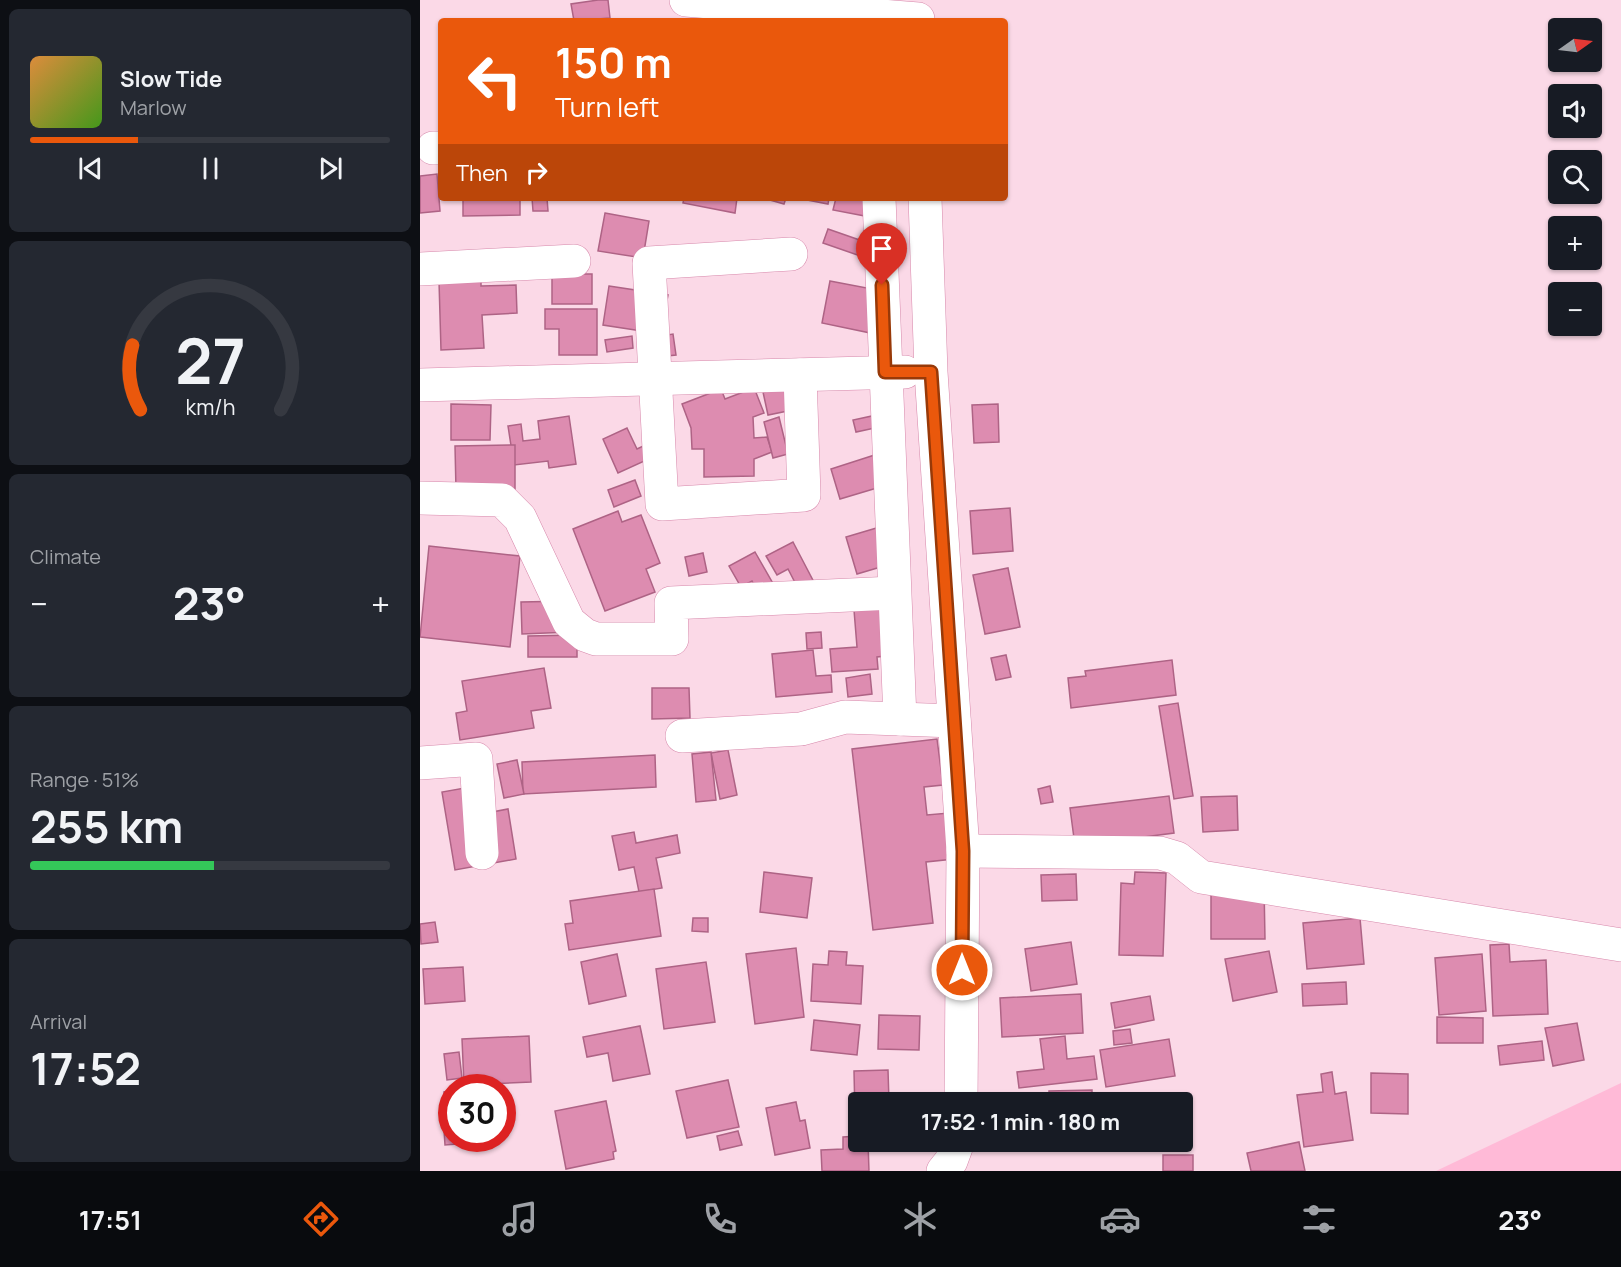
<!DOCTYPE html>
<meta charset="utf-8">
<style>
:root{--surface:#171b24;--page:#242831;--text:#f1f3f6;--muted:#9ea1a6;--line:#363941;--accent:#ea580c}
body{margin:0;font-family:Manrope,sans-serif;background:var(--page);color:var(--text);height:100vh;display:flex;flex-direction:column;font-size:22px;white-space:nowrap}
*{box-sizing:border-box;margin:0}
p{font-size:20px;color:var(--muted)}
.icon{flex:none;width:33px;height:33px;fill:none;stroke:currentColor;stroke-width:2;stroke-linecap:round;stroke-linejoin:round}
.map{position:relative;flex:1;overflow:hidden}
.drawer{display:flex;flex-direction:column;gap:9px;padding:9px;background:#0d0f14;width:420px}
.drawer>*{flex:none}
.banner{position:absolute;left:18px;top:18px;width:570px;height:183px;border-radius:6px;box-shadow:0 2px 4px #0004;background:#ea580c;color:#fff;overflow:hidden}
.needle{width:39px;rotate:76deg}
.controls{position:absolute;left:1128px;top:18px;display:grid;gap:12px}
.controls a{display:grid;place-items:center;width:54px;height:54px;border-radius:6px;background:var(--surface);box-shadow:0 2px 4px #0004;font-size:30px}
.speed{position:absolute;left:18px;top:1074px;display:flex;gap:12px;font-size:30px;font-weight:700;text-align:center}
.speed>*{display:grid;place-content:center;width:78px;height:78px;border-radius:50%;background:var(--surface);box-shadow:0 2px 4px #0004;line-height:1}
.speed .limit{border:9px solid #d22;background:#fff;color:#111}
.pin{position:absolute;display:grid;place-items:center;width:51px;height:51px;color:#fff;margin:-62px -26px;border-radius:50% 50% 50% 0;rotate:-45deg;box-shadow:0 0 6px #0007}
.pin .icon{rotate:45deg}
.me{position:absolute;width:66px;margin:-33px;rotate:0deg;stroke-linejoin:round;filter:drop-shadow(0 0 4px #0008)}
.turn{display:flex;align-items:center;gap:21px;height:126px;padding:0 18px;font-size:27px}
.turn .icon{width:78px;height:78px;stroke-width:2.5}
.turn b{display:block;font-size:42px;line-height:51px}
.then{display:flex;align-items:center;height:57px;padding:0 18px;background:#0003;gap:12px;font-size:22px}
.big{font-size:45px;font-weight:700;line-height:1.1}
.drawer .tile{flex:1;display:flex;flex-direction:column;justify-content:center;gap:9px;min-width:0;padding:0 21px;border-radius:9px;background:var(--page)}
.drawer .dial{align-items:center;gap:0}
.dial svg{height:156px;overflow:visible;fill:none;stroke:var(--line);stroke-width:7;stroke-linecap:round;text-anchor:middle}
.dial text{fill:var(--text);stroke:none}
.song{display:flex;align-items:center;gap:18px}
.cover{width:72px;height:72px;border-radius:9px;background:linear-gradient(135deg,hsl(30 70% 55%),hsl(100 70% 35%))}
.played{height:6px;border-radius:3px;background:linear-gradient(90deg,var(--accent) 30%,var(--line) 30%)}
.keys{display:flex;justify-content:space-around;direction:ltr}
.heat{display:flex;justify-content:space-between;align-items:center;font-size:33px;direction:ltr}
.charge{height:9px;border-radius:4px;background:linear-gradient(90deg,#34c759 51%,var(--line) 0)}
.trip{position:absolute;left:428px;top:1092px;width:345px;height:60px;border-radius:6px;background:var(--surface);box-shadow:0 2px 4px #0004;font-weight:700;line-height:60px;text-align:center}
.menu{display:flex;height:96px;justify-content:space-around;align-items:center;background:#090b0e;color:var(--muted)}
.menu .icon{width:42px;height:42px}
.menu .active{color:var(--accent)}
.menu b{font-size:27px;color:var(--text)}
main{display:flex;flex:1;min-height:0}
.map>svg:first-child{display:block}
</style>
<main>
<section class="drawer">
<div class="tile">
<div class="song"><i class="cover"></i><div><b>Slow Tide</b><p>Marlow</p></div></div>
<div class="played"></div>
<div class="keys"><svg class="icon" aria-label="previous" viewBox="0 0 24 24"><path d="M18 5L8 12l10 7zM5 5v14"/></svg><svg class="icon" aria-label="pause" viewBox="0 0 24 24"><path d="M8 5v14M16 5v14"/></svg><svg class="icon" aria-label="next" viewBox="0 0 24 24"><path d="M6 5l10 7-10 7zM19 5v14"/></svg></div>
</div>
<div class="tile dial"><svg viewBox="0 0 100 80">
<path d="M14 69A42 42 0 1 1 86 69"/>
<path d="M14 69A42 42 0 0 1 10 36" stroke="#ea580c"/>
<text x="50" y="56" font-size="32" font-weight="700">27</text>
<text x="50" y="72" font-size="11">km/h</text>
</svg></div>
<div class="tile"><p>Climate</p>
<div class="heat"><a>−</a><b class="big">23°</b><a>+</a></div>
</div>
<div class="tile"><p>Range · 51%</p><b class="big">255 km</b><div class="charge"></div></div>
<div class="tile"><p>Arrival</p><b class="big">17:52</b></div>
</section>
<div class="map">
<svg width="1201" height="1171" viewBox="0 0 1201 1171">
<rect width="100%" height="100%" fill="#fbd9e7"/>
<path fill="#ffbad7" d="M1201,1083V1171H1016Z"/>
<g fill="#dd8cb0" stroke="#ae6385" stroke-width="1.5">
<path d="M178,0H188L190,18L154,21L151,4Z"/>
<path d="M17,174L20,211L0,213V176Z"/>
<path d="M43,198H100V215L43,216Z"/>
<path d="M112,198H127L128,211H113Z"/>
<path d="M264,198H317L315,213L263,203Z"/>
<path d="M343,198H366L364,204Z"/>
<path d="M377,198H409L408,204Z"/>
<path d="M416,198H470L466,220L413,210Z"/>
<path d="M185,213L229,221L223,258L178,251Z"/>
<path d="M408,229L454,245L449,259L403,243Z"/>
<rect x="132" y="274" width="40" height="30"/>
<path d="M61,280V286L96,285L97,313L62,315L64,348L21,350L19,281Z"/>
<path d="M410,281L468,292L460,335L402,323Z"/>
<path d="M189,286L248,295L241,334L183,325Z"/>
<path d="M125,309H177V355H139V329H125Z"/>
<path d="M253,334L256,355L237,357L234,337Z"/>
<path d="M212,336L213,348L187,352L185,340Z"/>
<path d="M392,381L397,405L348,415L343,392Z"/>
<path d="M301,389L305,399L326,391L335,390L344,413L333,417L334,438L347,437L352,452L334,459V476L284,477V449H272L271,428L262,404Z"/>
<path d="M31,404L71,405L70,440H31Z"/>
<path d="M578,404L579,442L554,443L552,405Z"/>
<path d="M149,416L156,464L129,468L128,461L94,465L88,426L101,424L103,441L120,439L118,421Z"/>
<path d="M452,416L455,428L436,432L433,420Z"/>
<path d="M359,417L368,454L353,458L344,422Z"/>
<path d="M207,428L217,449L236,440L242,453L198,473L183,439Z"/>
<path d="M95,445V489L36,490L35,446Z"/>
<path d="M467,451L477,482L420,499L411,469Z"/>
<path d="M215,480L221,496L194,507L188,490Z"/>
<path d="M590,508L593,551L553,554L550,511Z"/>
<path d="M198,511L202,522L221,515L240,563L226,569L235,592L185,611L153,529Z"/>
<path d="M470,524L481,561L437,574L426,537Z"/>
<path d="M373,542L397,588L382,596L368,569L357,575L346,556Z"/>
<path d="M9,546L100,556L90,647L0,637Z"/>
<path d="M335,552L355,587L340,595L332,581L321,587L309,566Z"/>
<path d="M283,553L287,572L269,576L265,557Z"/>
<path d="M588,568L600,627L565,634L553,575Z"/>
<path d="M149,601L151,632L102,634L101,602Z"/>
<path d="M470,607L474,655L457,657L458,669L412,672L410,649L437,647L434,610Z"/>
<path d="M401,632L402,648L387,649L386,633Z"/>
<path d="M157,635V657H108V636Z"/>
<path d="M393,650L396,676L411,675L412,692L356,697L352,654Z"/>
<path d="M586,655L591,677L576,680L571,658Z"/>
<path d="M752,660L756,695L651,708L648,678L666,676L665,671Z"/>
<path d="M124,668L131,708L111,711L114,728L40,740L36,713L47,711L42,681Z"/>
<path d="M450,674L452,694L428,697L426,678Z"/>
<path d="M232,688H269L270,718L232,719Z"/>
<path d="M758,703L773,796L754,799L739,706Z"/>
<path d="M517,739L523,785L504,787L507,815L529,813L534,859L506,862L513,923L453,930L432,749Z"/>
<path d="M308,750L317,795L300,799L291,753Z"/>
<path d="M291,752L296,800L276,802L272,754Z"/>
<path d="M235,755L236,787L103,794L102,762Z"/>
<path d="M97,760L104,794L84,798L77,764Z"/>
<path d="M67,784L72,812L88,809L96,859L35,870L22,792Z"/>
<path d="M630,786L633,802L621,804L618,789Z"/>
<path d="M749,796L754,833L655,846L650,808Z"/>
<path d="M817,796L818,830L783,832L781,797Z"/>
<path d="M214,832L216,843L257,835L260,853L236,858L242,888L219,892L214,867L199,870L192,836Z"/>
<path d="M344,872L392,878L387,918L340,912Z"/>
<path d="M715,872L746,873L743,956L699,955L701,883L714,884Z"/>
<path d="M656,874L657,900L622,901L621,875Z"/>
<path d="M791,886H844L845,939H791Z"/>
<path d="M234,889L241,936L149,950L145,924L153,923L150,901Z"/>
<path d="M273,918H288V932L272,931Z"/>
<path d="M940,918L944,964L887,969L883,923Z"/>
<path d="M15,922L18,942L1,944L0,924Z"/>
<path d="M651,942L657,984L611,991L605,949Z"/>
<path d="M1089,944L1090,962L1126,960L1128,1014L1073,1016L1070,945Z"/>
<path d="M376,948L384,1017L335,1024L326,954Z"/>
<path d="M409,951L427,952L426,965L443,966L441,1004L391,1001L393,964L408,965Z"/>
<path d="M849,951L857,992L813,1001L805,959Z"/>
<path d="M197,954L206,996L169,1004L161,962Z"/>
<path d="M1062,954L1066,1011L1019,1015L1015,958Z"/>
<path d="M286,962L295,1022L244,1029L236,969Z"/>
<path d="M43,967L45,1001L5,1004L3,969Z"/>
<path d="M926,982L927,1004L883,1006L882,984Z"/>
<path d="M661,994L663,1033L582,1037L580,998Z"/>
<path d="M730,996L734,1020L695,1028L691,1003Z"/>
<path d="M459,1015L500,1016L499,1050L458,1049Z"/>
<path d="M1017,1017L1063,1018V1043H1017Z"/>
<path d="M394,1020L440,1025L437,1055L391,1050Z"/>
<path d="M1157,1023L1164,1060L1133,1066L1125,1028Z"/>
<path d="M220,1026L230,1074L193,1081L188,1053L167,1057L163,1037Z"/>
<path d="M710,1029L712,1043L694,1045L693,1031Z"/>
<path d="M109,1036L111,1082L44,1085L42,1039Z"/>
<path d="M645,1036L647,1059L674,1056L677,1079L599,1088L597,1072L624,1069L620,1039Z"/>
<path d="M749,1039L755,1076L686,1087L680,1050Z"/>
<path d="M1122,1041L1124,1060L1080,1065L1078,1046Z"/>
<path d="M39,1052L42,1078L27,1080L24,1054Z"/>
<path d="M468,1070L469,1102H438V1117H435L434,1071Z"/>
<path d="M912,1072L915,1094L926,1092L933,1140L884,1147L877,1095L903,1092L901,1074Z"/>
<path d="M951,1073L988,1074V1114L951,1113Z"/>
<path d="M308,1080L319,1127L267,1138L256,1091Z"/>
<path d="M672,1090V1102H629V1091Z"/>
<path d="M32,1091V1119H27L24,1092Z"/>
<path d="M186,1101L196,1151L193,1152L194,1159L146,1169L135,1111Z"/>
<path d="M376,1102L380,1121L385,1120L390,1148L355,1155L346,1108Z"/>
<path d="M24,1130H32V1138H50V1143L25,1145Z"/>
<path d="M318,1131L322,1145L300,1150L297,1136Z"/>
<path d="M438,1136V1142H448L449,1171H402L401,1150L423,1149V1137Z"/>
<path d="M879,1142L885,1171H831L827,1153Z"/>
<rect x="743" y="1155" width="30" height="16"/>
</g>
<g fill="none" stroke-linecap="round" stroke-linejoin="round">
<g stroke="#d788ab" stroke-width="34">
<g id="minor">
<path d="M266,0L498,19"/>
<path d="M13,148H21"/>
<path d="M459,198L480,719"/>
<path d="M505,198L511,372L543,851L541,1102"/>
<path d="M371,254L229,263L242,504L384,495L380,375"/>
<path d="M0,269L154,261"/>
<path d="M0,385L485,372"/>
<path d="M0,498L82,500L100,518L149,622L165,635L176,639H252L251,603L474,593"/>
<path d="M262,736L381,729L425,717L534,721"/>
<path d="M0,763L56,759L62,853"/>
<path d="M543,851L740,853L757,858L781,877L1201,945"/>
<path d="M523,1171L531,1161L538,1142"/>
</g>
</g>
<use href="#minor" stroke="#fff" stroke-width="33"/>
</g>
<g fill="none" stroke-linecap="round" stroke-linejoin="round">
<g stroke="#983908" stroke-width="15">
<path id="route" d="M462,285L465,372H511L543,851L542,970"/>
</g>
<use href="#route" stroke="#ea580c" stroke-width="10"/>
</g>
</svg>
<div class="controls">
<a><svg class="needle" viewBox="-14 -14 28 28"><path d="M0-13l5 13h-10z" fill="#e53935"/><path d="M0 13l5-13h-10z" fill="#9ea1a6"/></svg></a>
<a><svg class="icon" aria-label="sound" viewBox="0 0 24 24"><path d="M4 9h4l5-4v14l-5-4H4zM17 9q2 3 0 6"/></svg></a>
<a><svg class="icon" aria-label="search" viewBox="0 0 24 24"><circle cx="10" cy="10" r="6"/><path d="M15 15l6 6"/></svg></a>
<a>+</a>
<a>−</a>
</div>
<div class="speed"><div class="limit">30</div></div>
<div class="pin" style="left:462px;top:285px;background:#d93025"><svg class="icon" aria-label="arrive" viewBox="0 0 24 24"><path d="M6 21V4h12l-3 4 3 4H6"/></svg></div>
<svg class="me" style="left:542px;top:970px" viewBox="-20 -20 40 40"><circle r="17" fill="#ea580c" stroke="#fff" stroke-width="3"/><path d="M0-11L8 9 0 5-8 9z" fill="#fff"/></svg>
<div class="trip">17:52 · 1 min · 180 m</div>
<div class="banner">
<div class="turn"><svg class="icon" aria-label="left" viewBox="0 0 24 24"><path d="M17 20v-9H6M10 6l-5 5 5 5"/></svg><div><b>150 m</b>Turn left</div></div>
<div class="then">Then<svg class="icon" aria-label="right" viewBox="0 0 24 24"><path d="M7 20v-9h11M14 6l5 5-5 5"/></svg></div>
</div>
</div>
</main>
<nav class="menu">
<b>17:51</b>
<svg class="icon active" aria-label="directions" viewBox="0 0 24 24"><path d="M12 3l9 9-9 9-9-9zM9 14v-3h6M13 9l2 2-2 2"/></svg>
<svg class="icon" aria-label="music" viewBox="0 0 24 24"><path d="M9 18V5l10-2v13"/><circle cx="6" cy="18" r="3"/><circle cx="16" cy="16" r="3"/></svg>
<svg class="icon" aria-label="phone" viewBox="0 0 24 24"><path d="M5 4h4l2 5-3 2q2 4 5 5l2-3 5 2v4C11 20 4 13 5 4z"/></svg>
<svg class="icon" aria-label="climate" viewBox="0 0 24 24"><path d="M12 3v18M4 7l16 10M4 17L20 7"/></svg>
<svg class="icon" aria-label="car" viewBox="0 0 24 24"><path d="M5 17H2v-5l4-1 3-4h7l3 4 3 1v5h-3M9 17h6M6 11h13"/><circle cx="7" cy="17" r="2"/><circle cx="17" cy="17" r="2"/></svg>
<svg class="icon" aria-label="filters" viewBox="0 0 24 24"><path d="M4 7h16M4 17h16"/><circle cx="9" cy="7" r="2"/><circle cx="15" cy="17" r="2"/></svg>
<b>23°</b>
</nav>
